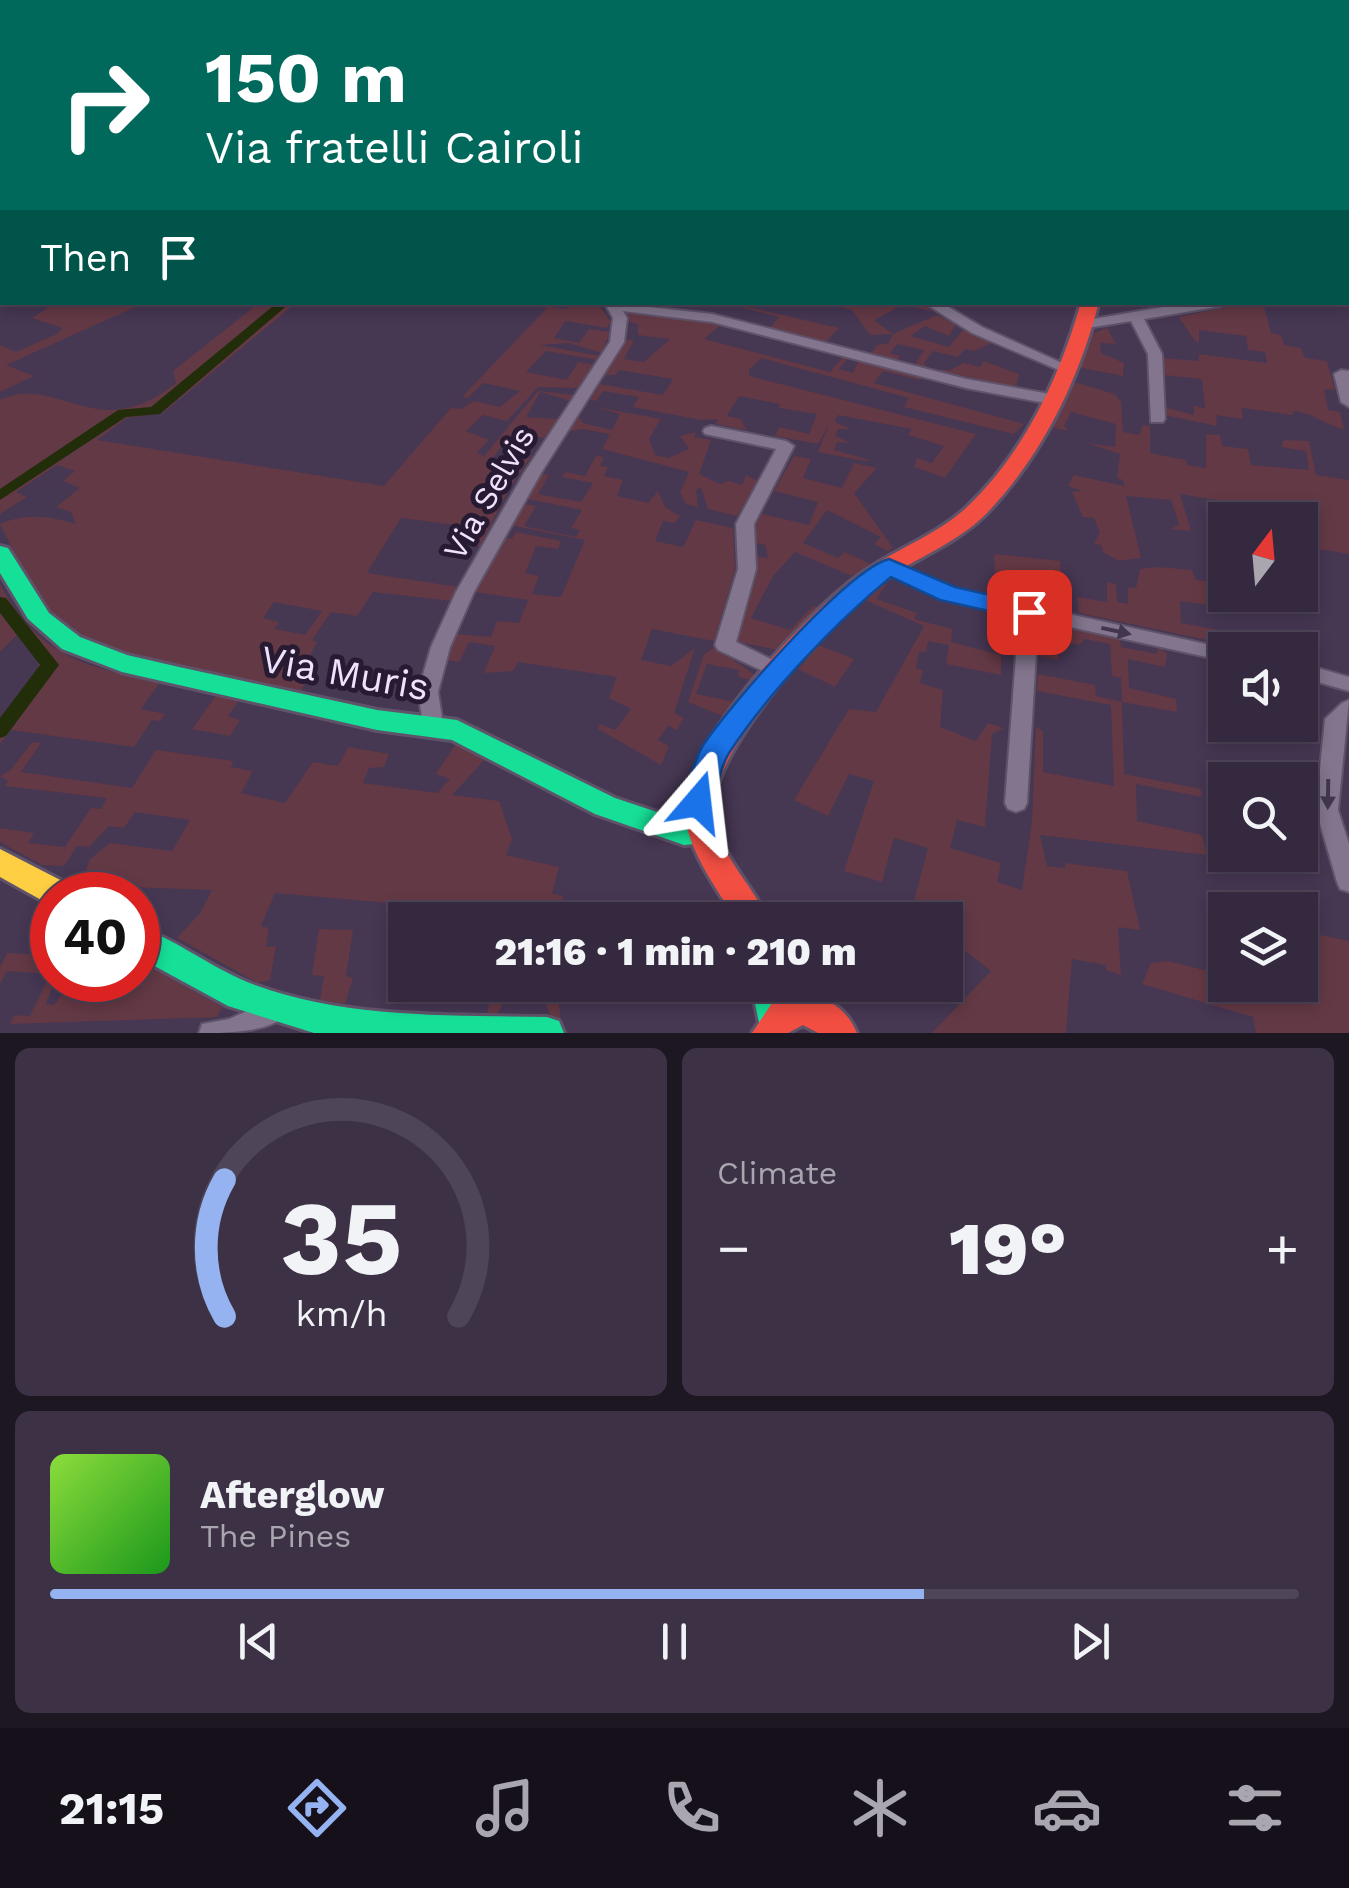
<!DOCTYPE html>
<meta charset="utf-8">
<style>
:root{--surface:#34293e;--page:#3c3145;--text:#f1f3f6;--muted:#a9a6b0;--line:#4e4558;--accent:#95b2f1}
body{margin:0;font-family:"Work Sans",sans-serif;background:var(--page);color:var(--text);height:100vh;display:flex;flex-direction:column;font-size:38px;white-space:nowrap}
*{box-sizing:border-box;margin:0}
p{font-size:32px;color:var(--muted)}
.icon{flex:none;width:55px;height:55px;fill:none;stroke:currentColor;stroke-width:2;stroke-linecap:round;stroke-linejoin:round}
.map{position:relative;height:1033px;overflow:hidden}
.side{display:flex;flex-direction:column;gap:15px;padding:15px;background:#1d1722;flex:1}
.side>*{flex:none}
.banner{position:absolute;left:0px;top:0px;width:1350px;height:305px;box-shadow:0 5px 15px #0003,0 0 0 2px var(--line);background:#00695c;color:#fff;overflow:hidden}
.needle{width:65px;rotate:16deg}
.buttons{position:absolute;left:1208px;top:502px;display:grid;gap:20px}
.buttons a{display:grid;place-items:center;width:110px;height:110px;border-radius:0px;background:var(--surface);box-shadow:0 5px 15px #0003,0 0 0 2px var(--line);font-size:50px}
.speed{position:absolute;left:30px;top:872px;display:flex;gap:20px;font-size:50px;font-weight:700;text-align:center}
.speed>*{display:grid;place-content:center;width:130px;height:130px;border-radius:50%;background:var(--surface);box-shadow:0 5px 15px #0003,0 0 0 2px var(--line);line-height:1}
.speed .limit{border:15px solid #d22;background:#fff;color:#111}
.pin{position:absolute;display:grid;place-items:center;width:85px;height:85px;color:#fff;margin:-42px;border-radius:20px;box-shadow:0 5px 15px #0006}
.me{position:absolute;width:110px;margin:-55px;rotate:17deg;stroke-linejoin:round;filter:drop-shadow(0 0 8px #0008)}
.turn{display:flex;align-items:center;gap:35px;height:210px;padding:0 40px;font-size:45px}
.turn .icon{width:130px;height:130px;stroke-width:2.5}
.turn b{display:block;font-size:70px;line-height:85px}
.then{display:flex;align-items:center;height:95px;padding:0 40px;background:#0003;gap:20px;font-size:38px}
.big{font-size:75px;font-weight:800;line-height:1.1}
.side .widget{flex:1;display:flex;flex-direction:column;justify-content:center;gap:15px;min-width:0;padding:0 35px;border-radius:15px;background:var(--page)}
.side .dial{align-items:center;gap:0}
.dial svg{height:260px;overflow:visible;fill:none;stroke:var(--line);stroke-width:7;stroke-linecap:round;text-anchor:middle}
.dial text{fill:var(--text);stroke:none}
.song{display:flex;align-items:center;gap:30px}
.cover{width:120px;height:120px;border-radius:15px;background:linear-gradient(135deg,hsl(90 70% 55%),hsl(120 70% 35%))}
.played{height:10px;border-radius:5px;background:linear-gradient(90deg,var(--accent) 70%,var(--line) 70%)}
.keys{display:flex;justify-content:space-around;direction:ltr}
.heat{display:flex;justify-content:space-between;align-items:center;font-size:55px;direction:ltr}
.side .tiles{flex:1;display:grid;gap:15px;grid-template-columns:1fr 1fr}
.widget:last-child{grid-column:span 2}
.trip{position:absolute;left:388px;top:902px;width:575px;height:100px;border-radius:0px;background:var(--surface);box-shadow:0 5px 15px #0003,0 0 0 2px var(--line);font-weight:800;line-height:100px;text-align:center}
.menu{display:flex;height:160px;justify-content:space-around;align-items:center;background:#151019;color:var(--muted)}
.menu .icon{width:70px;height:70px}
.menu .current{color:var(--accent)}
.menu b{font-size:45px;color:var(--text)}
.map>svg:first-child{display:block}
</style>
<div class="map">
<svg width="1349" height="1033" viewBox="0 0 1349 1033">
<rect width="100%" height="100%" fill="#463753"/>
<g fill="#633945" fill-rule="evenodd">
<path d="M57,302L144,303L6,365L34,376L0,392V345L16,352L59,333L62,328L32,318Z"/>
<path d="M259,303H296L163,413L127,418L97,440L384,486L451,408L461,409L474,401L500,407L520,391L483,383L468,398L462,397L547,308L522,303L565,309L576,303H597L611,322L607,328L565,321L554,338L579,343L589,329L610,332L602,353L569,343L539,345L600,356L598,360L546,351L526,372L567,380L578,362L595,365L579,388L538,387L507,421L483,415L466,431L489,440L477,453L484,456L538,391L574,395L571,401L540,392L526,417L558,419L544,438C511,432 513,433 492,459L516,465L532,455L510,487L480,546L469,545L478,528L401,518L367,573L459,587L452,601L373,592L357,616L331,612L312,640L317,642L301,674L310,676L298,695C227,678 92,664 45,606C26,583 14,550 0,524C25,513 49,516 76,524L71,512L56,507L80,488L63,481L75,471L57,465L16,492L27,497L0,514V400C58,373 96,447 176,383L173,371ZM274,602L322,611L305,635L275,629L279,622L263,618Z"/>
<path d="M722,303H731L839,328L826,342L770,328L779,317L730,304L718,305Z"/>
<path d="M827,303H922L933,312L904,304L874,320L893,334L937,315L956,324L949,336L925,326L911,336L949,347L964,329L993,342L974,351L965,349L958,357L933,351L924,363L927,368L915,365L924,350L897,344L890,353L900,356L897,360L871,354L877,345L889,343L893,334L870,335L852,310Z"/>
<path d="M1246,303H1263L1271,333L1281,335L1284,345L1301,348L1305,358L1327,361L1335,390L1324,389L1328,410L1340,412L1344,429C1328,427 1317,414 1293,411V415L1242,408L1243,419L1216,415L1217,426L1164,415V407L1194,415V405L1205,409L1202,379L1164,375L1161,358L1199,361V354L1267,363L1265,352L1248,350L1246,336L1199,330V342L1195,341L1179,317Z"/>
<path d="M629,310L722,324L704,339L830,372L844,356L849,357L839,369L853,373L859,359L923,376L920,380L883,371L874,383L1024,424L1014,434L904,407L909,398L761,358L749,370V376L976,434L945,478L914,467L917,458L932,463L944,446L908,435L912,429L838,415L835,422L851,429H838L835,436L851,443L837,442L834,450L870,460L865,461L818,452L829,424L818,444L775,436L779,427L809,434L817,414L779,408L780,404L739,396L727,416L741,419L746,430L716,424L718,419L701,420L633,407L639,397L603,391L596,401L590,400L600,384L663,395L673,379L619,370L615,375H605L625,340H634L624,359L644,362L670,339L638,335V324L626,321Z"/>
<path d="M1107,328L1116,344L1100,343L1101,353L1124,363L1123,376L1077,367L1094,333Z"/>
<path d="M984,361L1019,374L1016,387L934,370H950L964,363L980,367Z"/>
<path d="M1070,381L1115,394L1121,402L1123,432L1140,435L1142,425L1150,426V453L1186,460L1187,465L1206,468V434L1220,435L1222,446L1248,449L1251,465L1309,470L1306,451L1281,447L1284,440L1309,441L1316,475L1349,480V554L1300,546V520H1239L1234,503L1180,494L1191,531L1171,529L1179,524L1171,500L1126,496L1141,558L1119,561L1103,552L1101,545L1094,544L1100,533L1094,518L1083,517L1072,492L1082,491L1068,486L1074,475L1124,486L1123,480L1117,478L1120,454L1087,443L1115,447L1116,424L1071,412L1064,426L1069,431L1045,426Z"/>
<path d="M596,407L661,419L649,439L655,455L668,458L689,449L680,436L696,432L694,437L711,440L699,474L720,484L729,481L742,485L746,475L758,481L737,516L708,509L701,487L696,490L698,507L686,504L680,492L689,472L602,449L610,434L582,429L568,432L579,417L583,423L612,430L620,414Z"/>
<path d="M596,456L604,457L600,466L608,467L604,476L623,480L617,496L648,503L658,491L665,507L680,516L675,523L663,521L655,541L683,547L696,520L733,528L735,570L714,641L652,629L641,660L671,666L695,648L674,713L684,718L677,730L668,726L658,740L669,746L661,765L598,729L600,724L615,730L631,709L609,698L617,677L518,662L513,671L484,673L495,646L469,642L459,662L446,660L457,634L491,637L497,621L519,623L528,600L474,592L503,537L512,539L516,532L561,541L558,549L536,546L525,573L539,576L532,594L561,597L585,540L510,525L520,503L536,506L524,526L576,537L580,530L571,528L582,510L523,498L539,473L549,475L538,494L581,502L593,483L562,477L565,472L585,476Z"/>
<path d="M794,456L811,459L803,478L842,488L854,463L877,468L854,493L893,548L888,551L874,544L881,537L827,510L803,543L838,558L845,552L870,564L852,576L795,552L773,576L751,618L790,630L813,606L822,609L784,651L738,642L757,571L755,556L768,558L765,545L752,542L751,533L762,514L809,525L818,502L774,491Z"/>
<path d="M994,554L1060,561L1062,603L1058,608L996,595Z"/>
<path d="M1158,567L1192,570L1196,580L1225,583V595H1235L1240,609L1180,601L1181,623L1230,632L1231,645L1079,613L1077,597L1107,602V582L1116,584L1117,602L1128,604V587L1136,588L1140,569Z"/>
<path d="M882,580L886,585L876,599L917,613L914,619L952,629L951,642L1001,655V675L946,664L949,645L928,641L926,652H919L916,668L923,670L920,683L943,690L940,727L976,741L988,723L1004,728L992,734L985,827L957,820L950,848L1001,863L997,882L1022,890L1032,822L1036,727L1043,731V772L1114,786L1111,705L1037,691L1038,674L1095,685L1096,696L1122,702L1121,678L1112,676L1110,644L1085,639L1079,645L1060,642L1058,660L1039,656L1040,620L1120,637L1121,647L1157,654L1158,646L1167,654L1165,667L1128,659L1129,688L1176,699L1177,712L1122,702L1124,774L1201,789L1202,797L1136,784L1137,821L1202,835L1207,855L1040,835L1047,866L1065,868V863L1127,871L1140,930L1118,927L1121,975L1106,970V965L1072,959L1066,1033H932L991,971L963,949L945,963V920H909L928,848L894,838L882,882L844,871L874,781L849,774L828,816L794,800L849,709L876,712L924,626L863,599Z"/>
<path d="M0,584C39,657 85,667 160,682L141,709L165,714L160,721L152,720L134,747L11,730L0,744V722L38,675V662L17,635L0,652Z"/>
<path d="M818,645L854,659L835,687L798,669Z"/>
<path d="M715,647L759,678L749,688L751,680L738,677L739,670L707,664L696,694L735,702L722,716L688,702L704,654Z"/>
<path d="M217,694L240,699L228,716L240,720L230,736L192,729Z"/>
<path d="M458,741L488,756L452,795L499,801L512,839L506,855L559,867L552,894L563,896L560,918L275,893L261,926L269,928L266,947L276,946L270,980L258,983L177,938L201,912L212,890L130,887L126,895H99L81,884L90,859L110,843L172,851L190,820L135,812L124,828L109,826L89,847L77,846L64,866L42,865L0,842V828L34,833L28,843L65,847L91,808L101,809L107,798L5,786L8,781L0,776L10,771L32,742L41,743L21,772L132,788L156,750L233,761L231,767L253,771L241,793L285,803L313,762L338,766L348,747L389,754L384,767L369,768L363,783L437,793L450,779L436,774Z"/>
<path d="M319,929L353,930L346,976L353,978L345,1004L320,1000L324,976L312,975Z"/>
<path d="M1311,933L1349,941V1033H1256L1253,1017L1142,984L1151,963L1167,961L1225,975V985H1300V954L1318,955Z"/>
<path d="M7,953L52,955L55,980L46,1004L54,1005L63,993L69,995L79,980H138V960L222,1007L217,1017L10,1024L14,1015L30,1016L50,974L7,971L0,984V967Z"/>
<path d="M485,985H575L576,989H557L561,1021H552L546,1004L503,1003L494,1020L487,1019L490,997Z"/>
</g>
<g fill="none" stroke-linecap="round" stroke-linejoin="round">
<g fill="#222d0a" fill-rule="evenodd">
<path d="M432,0L430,2H424L425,0Z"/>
<path d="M278,302H291L160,414L126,417L0,500V489L118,410L151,407Z"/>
<path d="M0,597L6,598L59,665L6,736L0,738V718L40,665L0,613Z"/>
</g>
<g stroke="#5f536a" stroke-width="4">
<g id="street">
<rect x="645" y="0" width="8" height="2"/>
<rect x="1348" y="262" width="1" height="8"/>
<path d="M604,302L712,314L966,379L1050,394L1058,399L1050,404L966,388L712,322L623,311L627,318L624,342L541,473L474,592L450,647L438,692L443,724L440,730L432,732L424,730L418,692L431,647L456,592L524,473L610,342L613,318Z"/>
<path d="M923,302H940L982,327L1073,368L1066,372L1061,371L972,333Z"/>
<path d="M1193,302H1227L1221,306L1144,319L1162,354L1165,419L1163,422H1151L1148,354L1131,321L1087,328L1080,324L1087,320Z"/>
<path d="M1341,370L1349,371V407L1341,402L1334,374Z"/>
<path d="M711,426L786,441L794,446L754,524L756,569L736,642L787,667L790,672L787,677L780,679L718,650L715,645L738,569L736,524L776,449L705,434L703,431L705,428Z"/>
<path d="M889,561L954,589L1233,650H1225V661L1038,620L1027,803L1024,809L1016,812L1008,809L1005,803L1019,616L942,598L882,571L880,567L882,563Z"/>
<path d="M1300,663L1349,677V691L1300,677Z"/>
<path d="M1349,700L1338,810L1349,844V892L1340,889L1337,882L1316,810L1325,719L1342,703Z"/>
<path d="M278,997L287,1000L291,1009C277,1033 227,1033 199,1033L202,1024L229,1019Z"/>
</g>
</g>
<g stroke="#5f536a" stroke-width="6">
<g id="fast">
<path d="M0,546L8,548L49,613L80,637L127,655L179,667L377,710L457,720L615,798L684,821L716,824L720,833L716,842L684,845L595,814L452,740L377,730L122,672L62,649L28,619L0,573Z"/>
<path d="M138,926C179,941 214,970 255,985C347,1019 451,1015 547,1017L559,1021L564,1033H314L228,1006L138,957Z"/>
<path d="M751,985H785L790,1021L785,1032H761Z"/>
</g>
</g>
<g stroke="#5f536a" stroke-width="6">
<g id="slow">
<path d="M1119,0H1134L1135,2H1121Z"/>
<path d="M1348,100H1349V109L1348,108Z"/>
<path d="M0,849L70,885L75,895H52V906L0,877Z"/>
</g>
</g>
<g stroke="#5f536a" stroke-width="6">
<g id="jam">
<path d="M1081,302H1099C1079,380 1042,456 986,514C957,543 918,557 884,580C834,615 716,743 714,805C712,849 752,883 769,920H736C717,889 691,855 685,818C675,751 806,614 858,576C892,550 935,537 967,507C1024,453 1060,377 1081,302Z"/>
<path d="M803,993C829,998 847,1009 857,1033H818L803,1025L788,1033H752L772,1003Z"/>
</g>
</g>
<use href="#street" fill="#82758d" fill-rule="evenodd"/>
<use href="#fast" fill="#16e098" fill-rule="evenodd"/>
<use href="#slow" fill="#ffcf43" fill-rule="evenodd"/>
<use href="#jam" fill="#f24e42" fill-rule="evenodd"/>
</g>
<defs><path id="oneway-solid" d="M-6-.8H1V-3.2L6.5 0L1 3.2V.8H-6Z" transform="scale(2.5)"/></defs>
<g fill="#42364e">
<use href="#oneway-solid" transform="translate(1116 631) rotate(12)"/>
<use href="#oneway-solid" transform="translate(1328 794) rotate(91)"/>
</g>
<path fill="#1a73e8" stroke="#114b97" stroke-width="2.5" d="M889,559L955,587L1038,606L1041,612L1029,620L940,600L891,577C837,621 767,694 729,753C718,770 718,793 709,811H688L683,802C689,784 693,761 704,744C731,704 846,571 889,559Z"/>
<g text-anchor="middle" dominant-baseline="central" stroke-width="10" stroke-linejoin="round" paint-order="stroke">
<g font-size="32" fill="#efe2fd" stroke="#271b33">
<text transform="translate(489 493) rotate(-60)">Via Selvis</text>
</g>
<g font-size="38" fill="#efe2fd" stroke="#271b33">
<text transform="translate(345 673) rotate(10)">Via Muris</text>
</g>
</g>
</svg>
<div class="buttons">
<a><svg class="needle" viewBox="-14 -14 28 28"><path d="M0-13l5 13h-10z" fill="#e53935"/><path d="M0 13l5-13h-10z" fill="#a9a6b0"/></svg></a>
<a><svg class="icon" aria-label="sound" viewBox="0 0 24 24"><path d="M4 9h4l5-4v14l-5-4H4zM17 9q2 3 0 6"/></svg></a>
<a><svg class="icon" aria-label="search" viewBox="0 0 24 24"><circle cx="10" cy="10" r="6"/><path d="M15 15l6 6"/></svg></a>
<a><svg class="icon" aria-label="layers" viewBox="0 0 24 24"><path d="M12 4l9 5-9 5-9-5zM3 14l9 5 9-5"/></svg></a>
</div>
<div class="speed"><div class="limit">40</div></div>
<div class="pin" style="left:1029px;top:612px;background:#d93025"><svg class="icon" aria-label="arrive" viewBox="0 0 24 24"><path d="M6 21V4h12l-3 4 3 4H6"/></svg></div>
<svg class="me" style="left:698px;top:802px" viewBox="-20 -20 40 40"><path d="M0-17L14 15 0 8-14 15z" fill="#1a73e8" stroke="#fff" stroke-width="4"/></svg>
<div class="trip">21:16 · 1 min · 210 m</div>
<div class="banner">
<div class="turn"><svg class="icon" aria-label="right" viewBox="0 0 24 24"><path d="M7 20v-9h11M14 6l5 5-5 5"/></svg><div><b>150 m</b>Via fratelli Cairoli</div></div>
<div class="then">Then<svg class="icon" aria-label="arrive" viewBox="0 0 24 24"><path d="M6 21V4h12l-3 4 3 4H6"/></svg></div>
</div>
</div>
<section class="side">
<div class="tiles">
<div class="widget dial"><svg viewBox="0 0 100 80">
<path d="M14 69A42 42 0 1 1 86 69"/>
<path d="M14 69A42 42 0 0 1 14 27" stroke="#95b2f1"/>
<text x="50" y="56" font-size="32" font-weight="700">35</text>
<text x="50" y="72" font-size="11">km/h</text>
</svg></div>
<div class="widget"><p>Climate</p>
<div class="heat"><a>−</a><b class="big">19°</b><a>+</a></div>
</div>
<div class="widget">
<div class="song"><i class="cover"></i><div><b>Afterglow</b><p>The Pines</p></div></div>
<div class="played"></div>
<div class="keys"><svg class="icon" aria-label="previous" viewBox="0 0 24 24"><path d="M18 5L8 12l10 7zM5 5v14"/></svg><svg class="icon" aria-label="pause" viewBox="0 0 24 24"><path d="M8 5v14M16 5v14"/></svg><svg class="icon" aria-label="next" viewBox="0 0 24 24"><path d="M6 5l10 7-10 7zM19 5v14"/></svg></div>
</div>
</div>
</section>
<nav class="menu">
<b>21:15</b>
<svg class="icon current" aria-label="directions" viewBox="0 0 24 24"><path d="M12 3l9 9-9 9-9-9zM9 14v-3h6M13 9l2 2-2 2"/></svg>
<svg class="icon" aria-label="music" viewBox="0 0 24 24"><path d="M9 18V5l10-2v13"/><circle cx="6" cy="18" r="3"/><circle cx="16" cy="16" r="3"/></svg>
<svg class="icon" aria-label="phone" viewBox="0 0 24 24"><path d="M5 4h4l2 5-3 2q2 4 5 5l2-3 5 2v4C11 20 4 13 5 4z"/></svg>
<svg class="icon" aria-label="climate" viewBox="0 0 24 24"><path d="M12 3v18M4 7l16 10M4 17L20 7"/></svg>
<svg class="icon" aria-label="car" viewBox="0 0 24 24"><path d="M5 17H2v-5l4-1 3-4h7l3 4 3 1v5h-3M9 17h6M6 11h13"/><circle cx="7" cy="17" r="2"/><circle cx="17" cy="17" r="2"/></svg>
<svg class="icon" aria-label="filters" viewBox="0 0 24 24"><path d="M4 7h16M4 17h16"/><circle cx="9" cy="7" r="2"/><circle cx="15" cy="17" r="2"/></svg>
</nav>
